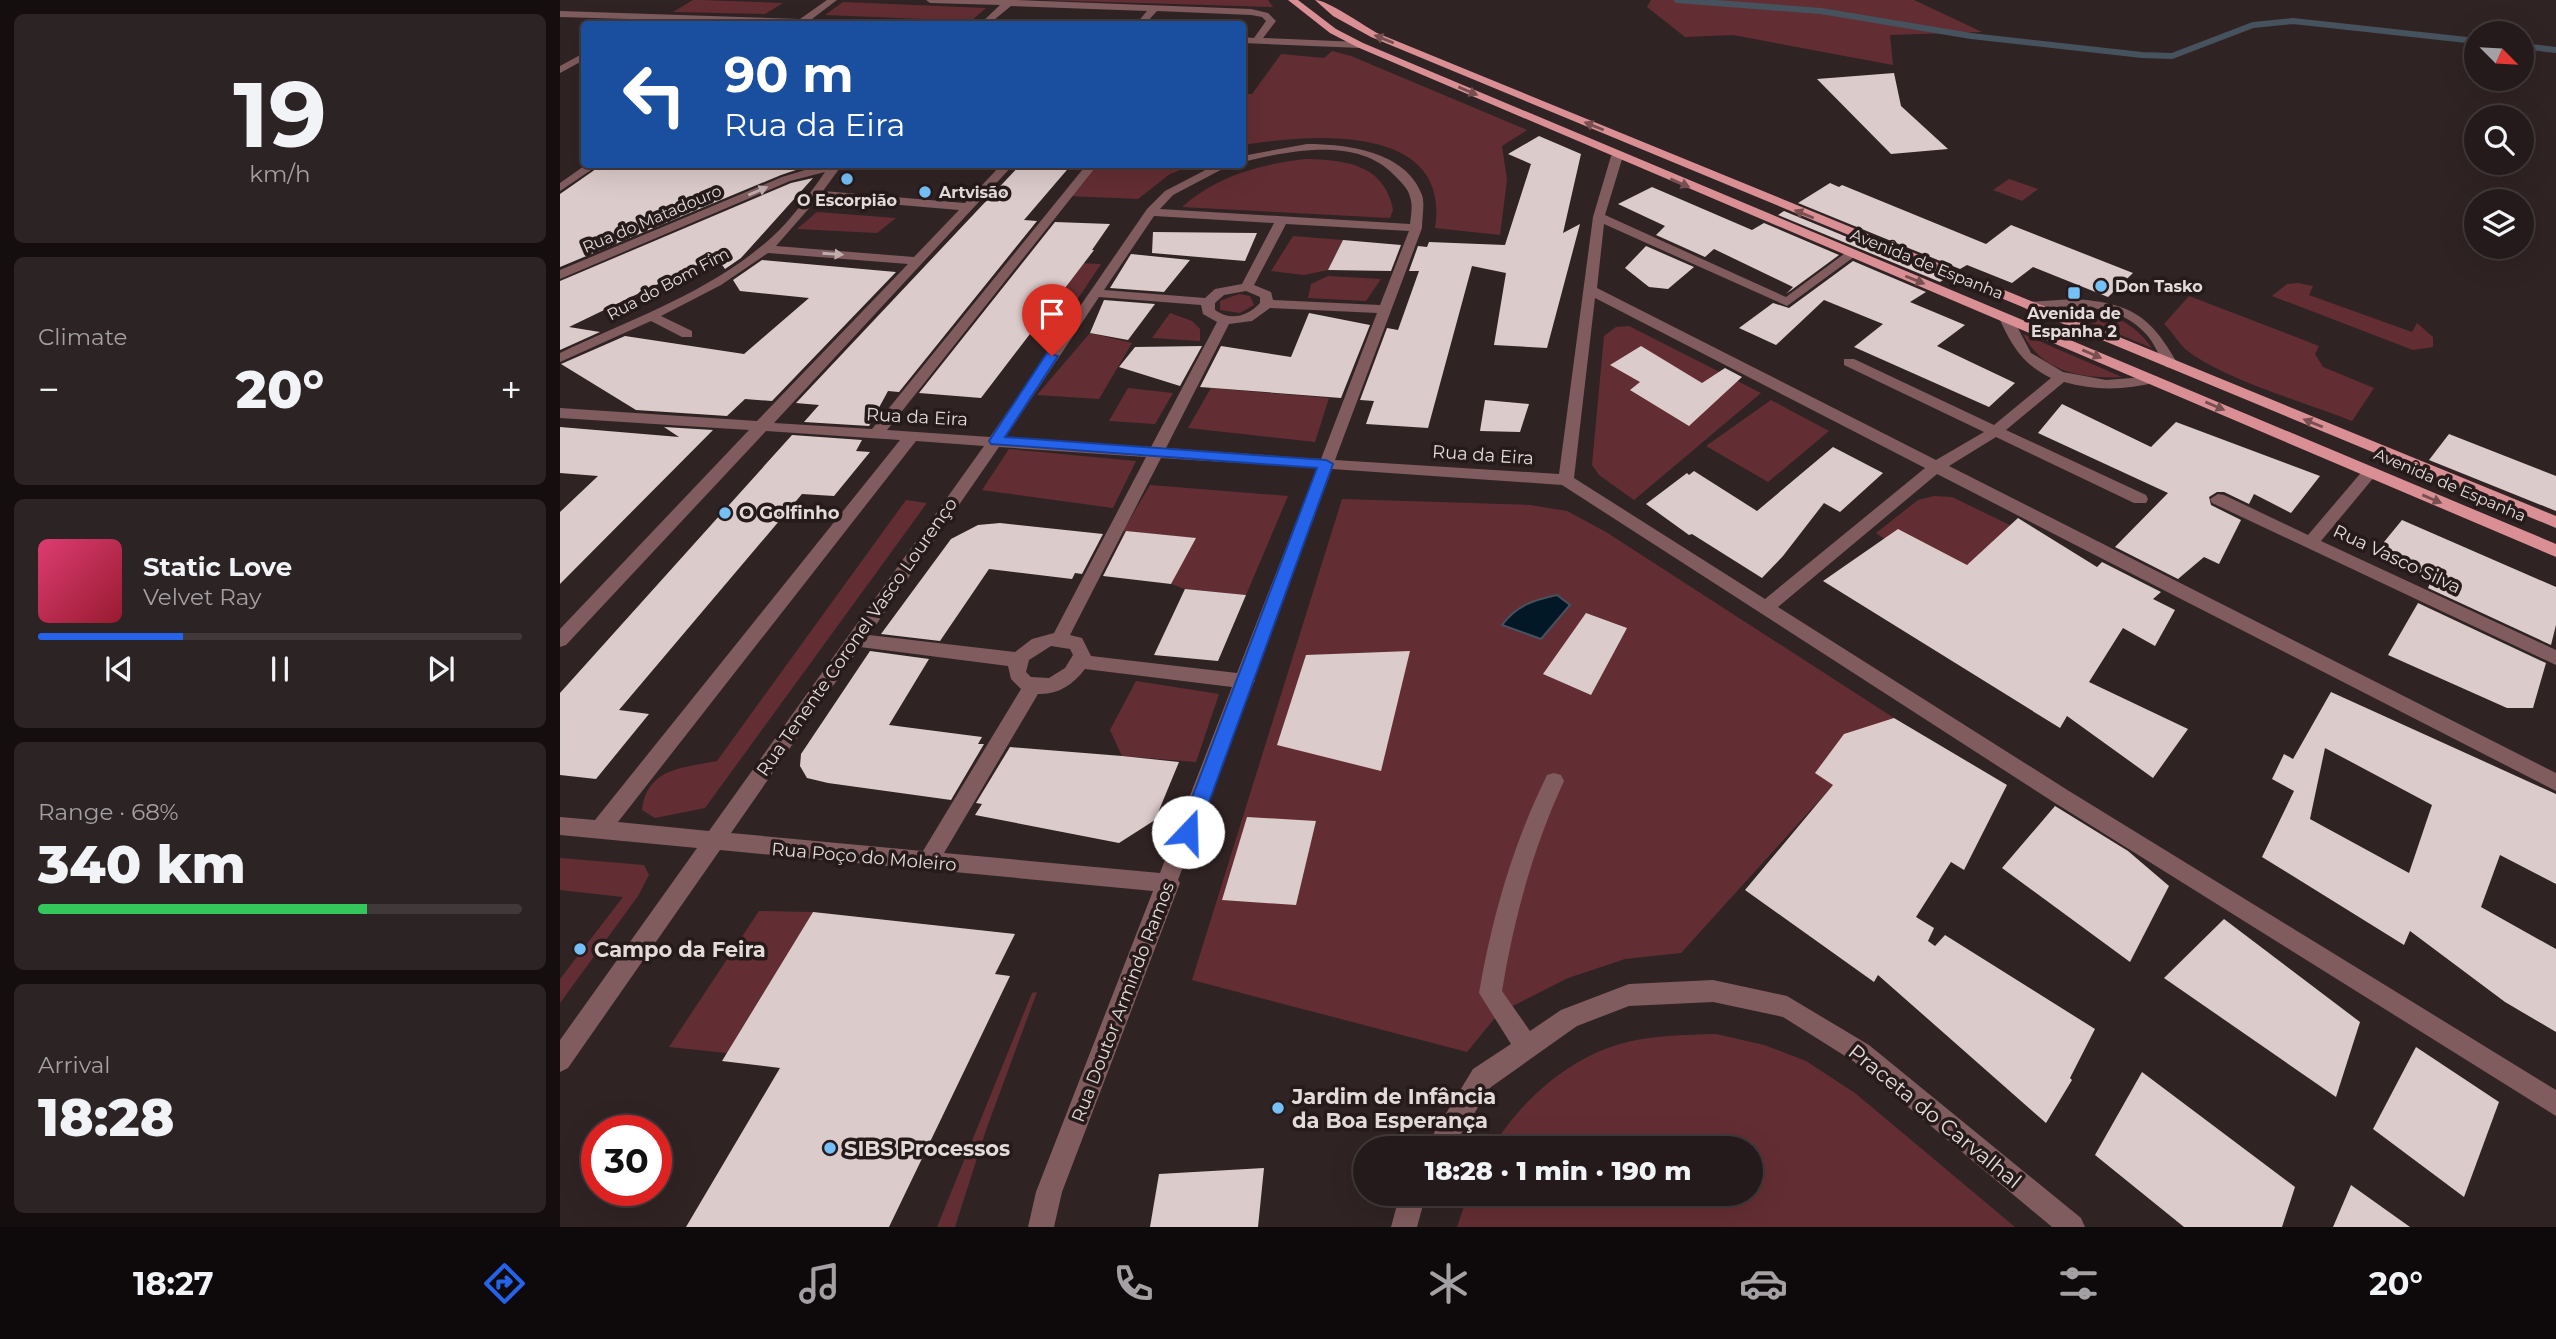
<!DOCTYPE html>
<meta charset="utf-8">
<style>
:root{--surface:#241a1b;--page:#2c2324;--text:#f1f3f6;--muted:#a3a1a3;--line:#41383a;--accent:#2563eb}
body{margin:0;font-family:Montserrat,sans-serif;background:var(--page);color:var(--text);height:100vh;display:flex;flex-direction:column;font-size:26px;white-space:nowrap}
*{box-sizing:border-box;margin:0}
p{font-size:23px;color:var(--muted)}
.icon{flex:none;width:38px;height:38px;fill:none;stroke:currentColor;stroke-width:2;stroke-linecap:round;stroke-linejoin:round}
.map{position:relative;flex:1;overflow:hidden}
.details{display:flex;flex-direction:column;gap:14px;padding:14px;background:#140e0f;width:560px}
.details>*{flex:none}
.hud{position:absolute;left:21px;top:21px;width:665px;height:147px;border-radius:7px;box-shadow:0 7px 28px #0002,0 0 0 2px var(--line);background:#1a4fa0;color:#fff;overflow:hidden}
.needle{width:46px;rotate:114deg}
.fabs{position:absolute;left:1904px;top:21px;display:grid;gap:14px}
.fabs a{display:grid;place-items:center;width:70px;height:70px;border-radius:50%;background:var(--surface);box-shadow:0 7px 28px #0002,0 0 0 2px var(--line);font-size:35px}
.speed{position:absolute;left:21px;top:1115px;display:flex;gap:14px;font-size:35px;font-weight:700;text-align:center}
.speed>*{display:grid;place-content:center;width:91px;height:91px;border-radius:50%;background:var(--surface);box-shadow:0 7px 28px #0002,0 0 0 2px var(--line);line-height:1}
.speed .limit{border:10px solid #d22;background:#fff;color:#111}
.pin{position:absolute;display:grid;place-items:center;width:60px;height:60px;color:#fff;margin:-72px -30px;border-radius:50% 50% 50% 0;rotate:-45deg;box-shadow:0 0 7px #0007}
.pin .icon{rotate:45deg}
.me{position:absolute;width:77px;margin:-38px;rotate:21deg;stroke-linejoin:round;filter:drop-shadow(0 0 5px #0008)}
.turn{display:flex;align-items:center;gap:24px;height:147px;padding:0 28px;font-size:32px}
.turn .icon{width:91px;height:91px;stroke-width:2.5}
.turn b{display:block;font-size:49px;line-height:60px}
.big{font-size:52px;font-weight:800;line-height:1.1}
.details .tile{flex:1;display:flex;flex-direction:column;justify-content:center;gap:10px;min-width:0;padding:0 24px;border-radius:10px;background:var(--page)}
.details .dial{align-items:center;gap:0}
.dial b{font-size:91px;line-height:1}
.song{display:flex;align-items:center;gap:21px}
.cover{width:84px;height:84px;border-radius:10px;background:linear-gradient(135deg,hsl(340 70% 55%),hsl(350 70% 35%))}
.played{height:7px;border-radius:4px;background:linear-gradient(90deg,var(--accent) 30%,var(--line) 30%)}
.keys{display:flex;justify-content:space-around;direction:ltr}
.heat{display:flex;justify-content:space-between;align-items:center;font-size:38px;direction:ltr}
.charge{height:10px;border-radius:5px;background:linear-gradient(90deg,#34c759 68%,var(--line) 0)}
.trip{position:absolute;left:793px;top:1136px;width:410px;height:70px;border-radius:35px;background:var(--surface);box-shadow:0 7px 28px #0002,0 0 0 2px var(--line);font-weight:800;line-height:70px;text-align:center}
.menu{display:flex;height:112px;justify-content:space-around;align-items:center;background:#0e0a0b;color:var(--muted)}
.menu .icon{width:49px;height:49px}
.menu .on{color:var(--accent)}
.menu b{font-size:32px;color:var(--text)}
main{display:flex;flex:1;min-height:0}
.map>svg:first-child{display:block}
</style>
<main>
<section class="details">
<div class="tile dial"><b>19</b><p>km/h</p></div>
<div class="tile"><p>Climate</p>
<div class="heat"><a>−</a><b class="big">20°</b><a>+</a></div>
</div>
<div class="tile">
<div class="song"><i class="cover"></i><div><b>Static Love</b><p>Velvet Ray</p></div></div>
<div class="played"></div>
<div class="keys"><svg class="icon" aria-label="previous" viewBox="0 0 24 24"><path d="M18 5L8 12l10 7zM5 5v14"/></svg><svg class="icon" aria-label="pause" viewBox="0 0 24 24"><path d="M8 5v14M16 5v14"/></svg><svg class="icon" aria-label="next" viewBox="0 0 24 24"><path d="M6 5l10 7-10 7zM19 5v14"/></svg></div>
</div>
<div class="tile"><p>Range · 68%</p><b class="big">340 km</b><div class="charge"></div></div>
<div class="tile"><p>Arrival</p><b class="big">18:28</b></div>
</section>
<div class="map">
<svg width="1996" height="1227" viewBox="0 0 1996 1227">
<rect width="100%" height="100%" fill="#302324"/>
<g fill="#632e33">
<path d="M133,0H140L223,3L205,14L113,12Z"/>
<path d="M480,0H708L713,7Z"/>
<path d="M1091,0H1354L1422,32L1330,35L1333,65L1173,35L1125,37L1087,7Z"/>
<path d="M283,2L426,8L411,21L265,15Z"/>
<path d="M772,51L791,56L967,130L942,146L947,180L940,235L875,228C892,122 750,134 683,145V94H692L721,54L764,58Z"/>
<path d="M745,159C786,160 824,164 833,210L830,218L622,207C658,175 699,165 745,159Z"/>
<path d="M537,165H633L610,174L578,199L507,196Z"/>
<path d="M1449,179L1478,189L1462,201L1433,190Z"/>
<path d="M257,212L336,218L317,233L237,229Z"/>
<path d="M733,236L783,240L768,270L744,275L711,271Z"/>
<path d="M469,261L541,264L515,303L438,299Z"/>
<path d="M768,276L821,279L806,301L748,298L751,284Z"/>
<path d="M1738,283L1753,286L1749,295L1852,332L1857,323L1873,337V347L1853,350L1712,296L1727,284Z"/>
<path d="M679,294L690,296L694,305L680,313L660,310V301Z"/>
<path d="M1629,296L1759,346L1755,354L1763,367L1814,388L1792,421C1746,403 1667,380 1629,352C1619,345 1613,332 1604,324Z"/>
<path d="M1493,307C1533,307 1568,314 1592,348Z"/>
<path d="M610,313L632,321L640,329V341L592,338Z"/>
<path d="M1069,326L1201,393L1074,500L1039,475L1032,465L1044,336L1056,327Z"/>
<path d="M530,333L572,343L539,399L477,395Z"/>
<path d="M1463,334L1562,377C1522,379 1482,372 1463,334Z"/>
<path d="M568,388L613,393L595,424L549,421Z"/>
<path d="M651,388L769,398L755,442L628,428Z"/>
<path d="M1211,400L1269,431L1208,482L1146,446Z"/>
<path d="M449,449L576,461L553,508L422,490Z"/>
<path d="M590,485L728,496L686,595L625,589L611,584L633,538L563,531Z"/>
<path d="M1374,496L1392,497L1460,530L1397,591L1316,533L1358,500Z"/>
<path d="M782,499L970,505L1007,511L1046,532L1334,718L1121,953L1065,959L1008,978L939,1013L907,1052L632,980Z"/>
<path d="M346,500L367,503L145,808L95,818L82,810C87,768 122,768 157,761Z"/>
<path d="M576,681L659,694L636,762L562,756L550,730Z"/>
<path d="M0,858L84,865L89,875L78,896L0,1003V979L63,897L0,890Z"/>
<path d="M199,911L253,912L167,1053L109,1047Z"/>
<path d="M477,992L426,1130L395,1227H377L472,993Z"/>
<path d="M1156,1034L1204,1045L1246,1061L1295,1093L1455,1227H897L908,1194H1190V1148H932C959,1103 1007,1059 1060,1044C1091,1035 1124,1035 1156,1034Z"/>
</g>
<path fill="#021827" stroke="#46525d" stroke-width="2" d="M997,595L1010,605L981,639L942,625C957,605 974,600 997,595Z"/>
<g fill="none" stroke-linecap="round" stroke-linejoin="round">
<g stroke="#46525d" stroke-width="6">
<path d="M1117,0L1261,11L1411,36L1582,55L1612,56L1693,25L1733,21L1916,41"/>
<path d="M1962,46L1996,50"/>
</g>
</g>
<g fill="#dccbcb" fill-rule="evenodd">
<path d="M1334,73L1341,106L1388,149L1331,154L1257,79Z"/>
<path d="M979,136L1021,154L1003,233L1020,224L987,348L934,345L946,273L912,266L868,428L806,424L814,401L800,400L827,328L838,330L859,271H849L858,246L867,247L869,242L945,245L971,164L948,154Z"/>
<path d="M43,164H254L221,175L0,267V194Z"/>
<path d="M461,164H512L464,220L477,221L339,392L328,391L309,426L244,422L259,405L236,403Z"/>
<path d="M253,178L181,258L165,269L156,256L9,327L40,332L0,350V281L231,183Z"/>
<path d="M1270,183L1279,187L1282,185L1426,244L1451,225L1573,273L1548,297L1473,267L1452,283L1407,265L1400,269L1238,203Z"/>
<path d="M1092,187L1192,230L1204,223L1279,255L1226,294L1233,287L1154,249L1145,257L1096,235L1105,226L1058,204Z"/>
<path d="M1224,211L1386,278L1380,282L1218,215Z"/>
<path d="M495,222L550,224L532,250H534L421,398L359,393Z"/>
<path d="M593,232L697,233L685,261L592,253Z"/>
<path d="M783,240L841,245L831,271L768,270Z"/>
<path d="M1086,246L1134,267L1108,289L1089,287L1065,268Z"/>
<path d="M571,254L630,260L604,292L550,288Z"/>
<path d="M202,260L336,272L212,401L185,399L167,416L76,410L1,364L65,336L184,354L249,298L180,291L173,280Z"/>
<path d="M1293,261L1366,292L1350,302L1405,325L1377,346L1455,383L1429,407L1294,347L1323,324L1264,300L1216,345L1179,328L1213,303L1229,308Z"/>
<path d="M544,300L595,304L568,340L530,333Z"/>
<path d="M749,313L810,325L781,398L640,387L661,346L731,357Z"/>
<path d="M642,346L620,386L559,367L575,347Z"/>
<path d="M1081,346L1142,383L1165,368L1182,377L1129,426L1070,390L1080,382L1050,365Z"/>
<path d="M925,400L969,404L960,432L920,431Z"/>
<path d="M1502,404L1591,447L1616,422L1760,476L1731,513L1694,494L1689,504L1664,492H1657L1649,497L1651,505L1681,520L1659,564L1644,557L1618,579L1555,547L1608,493L1478,433Z"/>
<path d="M0,427L119,437L104,427L153,430L0,584V512L38,476L0,473Z"/>
<path d="M1889,434L1996,476V511L1869,460Z"/>
<path d="M232,435L302,440L296,451L310,452L274,496L242,494L59,710L89,714L36,779L0,775V693Z"/>
<path d="M1273,447L1323,473L1280,512L1264,503L1223,556L1202,578L1132,534L1129,535L1086,504L1127,473L1129,475L1134,471L1197,511Z"/>
<path d="M1458,518L1537,567L1542,562L1601,592L1593,599L1615,610L1595,646L1563,628L1529,682L1628,729L1593,778L1507,716L1500,728L1263,581L1338,529L1407,565Z"/>
<path d="M1842,520L1996,587V625L1991,645L1868,588L1872,579L1815,553Z"/>
<path d="M440,523L543,534L522,574L515,573L512,579L429,569L380,641L321,634L391,539L418,525Z"/>
<path d="M566,531L636,538L611,584L543,576Z"/>
<path d="M625,589L686,595L658,661L594,655Z"/>
<path d="M1858,603L1986,663L1973,708H1947L1828,655Z"/>
<path d="M1026,613L1067,628L1031,695L983,674Z"/>
<path d="M310,651L369,659L329,725L422,737L418,744H424L391,800L268,783L247,778L240,766L241,754Z"/>
<path d="M850,651L821,771L717,745L746,655Z"/>
<path d="M1771,692L1996,794V884L1940,855L1921,907L1996,949V1032L1945,1002L1850,931L1844,945L1702,857L1734,791L1712,779L1724,754L1733,759ZM1765,748L1872,805L1849,873L1750,819Z"/>
<path d="M1334,718L1447,785L1404,870L1391,862L1356,917L1374,928L1368,941L1375,946L1385,935L1535,1029L1510,1078L1512,1080L1486,1123L1318,975L1314,982L1185,890L1273,785L1255,773L1284,734Z"/>
<path d="M450,747L562,756L619,762L595,820L559,843L415,815L422,804L416,803Z"/>
<path d="M1495,806L1568,851L1609,886L1570,962L1442,868Z"/>
<path d="M687,817L756,821L736,905L662,900Z"/>
<path d="M253,912L455,934L435,974L450,976L329,1227H126L220,1068L162,1061Z"/>
<path d="M1664,919L1800,1022L1776,1097L1604,978Z"/>
<path d="M1856,1047L1939,1102L1904,1197L1813,1129Z"/>
<path d="M1582,1072L1735,1187L1722,1227H1624L1535,1155Z"/>
<path d="M704,1168L698,1227H590L599,1174Z"/>
<path d="M1791,1185L1850,1227H1773Z"/>
</g>
<g fill="none" stroke-linecap="round" stroke-linejoin="round">
<g fill="#805c5e" fill-rule="evenodd">
<path d="M267,0H277L252,19L316,21L321,24H235L0,17V11L240,19Z"/>
<path d="M366,0H456L691,9L708,13L716,21L703,38L800,42L805,45L800,48L682,43V37L694,38L706,21L702,17L691,15L597,11L585,24H576L587,11L451,6L429,24H420L440,5L370,3Z"/>
<path d="M24,53V60L0,73V66Z"/>
<path d="M747,144C786,144 846,151 862,195C865,204 862,218 862,228L775,460L999,474L1033,217L1051,156L1057,153L1063,156L1045,215L1226,297L1288,251L1298,254L1227,306L1044,224L1037,288L1376,460L1424,432L1284,365V359H1294L1434,425L1491,378C1462,364 1452,346 1439,318L1441,315H1451L1471,353L1503,372L1546,380L1597,376V382C1566,390 1535,391 1504,382L1446,430L1586,495L1588,499L1586,503H1574L1436,437L1389,466L1996,773V791L1377,474L1218,607L1509,791L1996,1090V1116L1495,803L1002,485L772,469L694,678L695,681L691,687L618,880L620,883L502,1192L494,1227H468L476,1192L593,891L373,870L367,872L359,869L160,850L8,1068L0,1072V1040L137,848L0,835V817L35,820L340,440L206,431L6,645L0,647V629L189,430L0,418V408L197,421L348,264L208,253L161,285L101,316L132,331V337H122L91,321L0,362V353C71,319 151,292 211,238C232,219 249,195 265,172L230,181L0,279V270L222,177L265,164L282,165L263,191L405,203L442,164H454L214,423L312,429L527,164H538L327,430L430,437L587,209L605,191L657,164H672L613,195L600,209L850,224C851,215 853,205 850,197C848,188 840,181 834,175C797,136 729,151 682,162V156ZM258,198L399,210L354,257L216,246ZM594,216L714,223L682,284L655,289L645,298L544,290ZM726,224L849,231L820,305L713,300L711,292L694,285ZM686,291L700,297V303C687,317 670,321 655,310V303L664,295ZM539,297L641,305L643,314L657,322L591,447L445,438ZM1035,298L1365,468L1205,599L1014,478ZM710,308L817,313L761,459L606,448L669,324L692,321ZM356,441L424,446L149,831L58,822ZM439,447L586,457L494,633L472,639L455,652L309,635ZM601,458L757,468L677,673L531,656L522,638L510,635ZM491,646L510,649L513,655L505,668L489,678L471,677L466,672L469,660ZM300,647L448,666L451,679L461,689L363,851L171,833ZM525,669L672,687L600,873L384,853L478,694C497,695 513,685 525,669Z"/>
<path d="M27,164H40L0,191V183Z"/>
<path d="M1514,299C1571,303 1590,315 1618,364L1611,368L1606,367C1599,356 1595,344 1586,334C1557,301 1508,305 1468,310L1461,306L1468,302Z"/>
<path d="M1810,467L1818,472L1815,476L1761,541L1996,650V665L1652,503L1650,499L1658,494L1664,495L1748,535L1805,468Z"/>
<path d="M994,773L1001,775L1004,781C973,848 954,918 942,991L970,1031L1001,1010L1069,984L1153,980L1227,996L1309,1045L1521,1218L1525,1227H1492L1293,1061L1223,1017L1153,1002L1069,1006L1017,1026L931,1087L892,1148H865L913,1069L951,1044L919,993C932,917 953,844 987,775Z"/>
<path d="M840,1194H866L857,1227H831Z"/>
</g>
<g fill="#d98f94" fill-rule="evenodd">
<path d="M728,0H738L776,29L803,43L1996,544V557L797,47L770,33Z"/>
<path d="M755,0C767,0 803,25 817,33L1996,516V528L811,37L773,16Z"/>
</g>
</g>
<defs><path id="oneway-solid" d="M-6-.8H1V-3.2L6.5 0L1 3.2V.8H-6Z" transform="scale(1.75)"/></defs>
<g fill="#774f51">
<use href="#oneway-solid" transform="translate(824 39) rotate(-158)"/>
<use href="#oneway-solid" transform="translate(908 91) rotate(23)"/>
<use href="#oneway-solid" transform="translate(1034 126) rotate(-158)"/>
<use href="#oneway-solid" transform="translate(1120 183) rotate(23)"/>
<use href="#oneway-solid" transform="translate(1244 214) rotate(-158)"/>
<use href="#oneway-solid" transform="translate(1355 280) rotate(22)"/>
<use href="#oneway-solid" transform="translate(1532 354) rotate(23)"/>
<use href="#oneway-solid" transform="translate(1655 406) rotate(23)"/>
<use href="#oneway-solid" transform="translate(1753 423) rotate(-158)"/>
<use href="#oneway-solid" transform="translate(1872 499) rotate(23)"/>
</g>
<g fill="#c0aeaf">
<use href="#oneway-solid" transform="translate(198 191) rotate(-23)"/>
<use href="#oneway-solid" transform="translate(273 254) rotate(4)"/>
</g>
<path fill="#2563eb" stroke="#184099" stroke-width="2" d="M487,353L498,356L445,437L766,460L773,464L638,832L635,838H622L619,832L757,468L431,444L429,441Z"/>
<g fill="#75c0f6" stroke="#261a1a" stroke-width="2.5">
<circle cx="287" cy="179" r="7"/>
<circle cx="365" cy="192" r="7"/>
<circle cx="1541" cy="286" r="7"/>
<rect x="1507" y="286" width="14" height="14" rx="3.5"/>
<circle cx="165" cy="513" r="7"/>
<circle cx="20" cy="949" r="7"/>
<circle cx="718" cy="1108" r="7"/>
<circle cx="270" cy="1148" r="7"/>
</g>
<g text-anchor="middle" dominant-baseline="central" stroke-width="7" stroke-linejoin="round" paint-order="stroke">
<g font-size="16" font-weight="bold" fill="#e3dada" stroke="#261a1a" text-anchor="start">
<text x="379" y="192">Artvisão</text>
<text x="287" y="200" text-anchor="middle">O Escorpião</text>
<text x="1555" y="286">Don Tasko</text>
<text x="1514" y="313" text-anchor="middle">Avenida de<tspan x="1514" dy="18">Espanha 2</tspan></text>
</g>
<g font-size="16" fill="#e3dada" stroke="#261a1a">
<text transform="translate(92 219) rotate(-23)">Rua do Matadouro</text>
<text transform="translate(1367 264) rotate(22)">Avenida de Espanha</text>
<text transform="translate(108 284) rotate(-28)">Rua do Bom Fim</text>
<text transform="translate(1890 485) rotate(23)">Avenida de Espanha</text>
</g>
<g font-size="18" fill="#e3dada" stroke="#261a1a">
<text transform="translate(357 417) rotate(3)">Rua da Eira</text>
<text transform="translate(923 455) rotate(4)">Rua da Eira</text>
<text transform="translate(1837 559) rotate(25)">Rua Vasco Silva</text>
<text transform="translate(297 637) rotate(-55)">Rua Tenente Coronel Vasco Lourenço</text>
<text transform="translate(304 857) rotate(5)">Rua Poço do Moleiro</text>
<text transform="translate(563 1002) rotate(-69)">Rua Doutor Armindo Ramos</text>
</g>
<g font-size="18" font-weight="bold" fill="#e3dada" stroke="#261a1a" text-anchor="start">
<text x="179" y="513">O Golfinho</text>
</g>
<g font-size="21" font-weight="bold" fill="#e3dada" stroke="#261a1a" text-anchor="start">
<text x="34" y="949">Campo da Feira</text>
<text x="732" y="1096">Jardim de Infância<tspan x="732" dy="24">da Boa Esperança</tspan></text>
<text x="284" y="1148">SIBS Processos</text>
</g>
<g font-size="21" fill="#e3dada" stroke="#261a1a">
<text transform="translate(1375 1116) rotate(39)">Praceta do Carvalhal</text>
</g>
</g>
</svg>
<div class="fabs">
<a><svg class="needle" viewBox="-14 -14 28 28"><path d="M0-13l5 13h-10z" fill="#e53935"/><path d="M0 13l5-13h-10z" fill="#a3a1a3"/></svg></a>
<a><svg class="icon" aria-label="search" viewBox="0 0 24 24"><circle cx="10" cy="10" r="6"/><path d="M15 15l6 6"/></svg></a>
<a><svg class="icon" aria-label="layers" viewBox="0 0 24 24"><path d="M12 4l9 5-9 5-9-5zM3 14l9 5 9-5"/></svg></a>
</div>
<div class="speed"><div class="limit">30</div></div>
<div class="pin" style="left:492px;top:356px;background:#d93025"><svg class="icon" aria-label="arrive" viewBox="0 0 24 24"><path d="M6 21V4h12l-3 4 3 4H6"/></svg></div>
<svg class="me" style="left:628px;top:832px" viewBox="-20 -20 40 40"><circle r="19" fill="#fff"/><path d="M0-13L10 11 0 6-10 11z" fill="#2563eb"/></svg>
<div class="trip">18:28 · 1 min · 190 m</div>
<div class="hud">
<div class="turn"><svg class="icon" aria-label="left" viewBox="0 0 24 24"><path d="M17 20v-9H6M10 6l-5 5 5 5"/></svg><div><b>90 m</b>Rua da Eira</div></div>
</div>
</div>
</main>
<nav class="menu">
<b>18:27</b>
<svg class="icon on" aria-label="directions" viewBox="0 0 24 24"><path d="M12 3l9 9-9 9-9-9zM9 14v-3h6M13 9l2 2-2 2"/></svg>
<svg class="icon" aria-label="music" viewBox="0 0 24 24"><path d="M9 18V5l10-2v13"/><circle cx="6" cy="18" r="3"/><circle cx="16" cy="16" r="3"/></svg>
<svg class="icon" aria-label="phone" viewBox="0 0 24 24"><path d="M5 4h4l2 5-3 2q2 4 5 5l2-3 5 2v4C11 20 4 13 5 4z"/></svg>
<svg class="icon" aria-label="climate" viewBox="0 0 24 24"><path d="M12 3v18M4 7l16 10M4 17L20 7"/></svg>
<svg class="icon" aria-label="car" viewBox="0 0 24 24"><path d="M5 17H2v-5l4-1 3-4h7l3 4 3 1v5h-3M9 17h6M6 11h13"/><circle cx="7" cy="17" r="2"/><circle cx="17" cy="17" r="2"/></svg>
<svg class="icon" aria-label="filters" viewBox="0 0 24 24"><path d="M4 7h16M4 17h16"/><circle cx="9" cy="7" r="2"/><circle cx="15" cy="17" r="2"/></svg>
<b>20°</b>
</nav>
